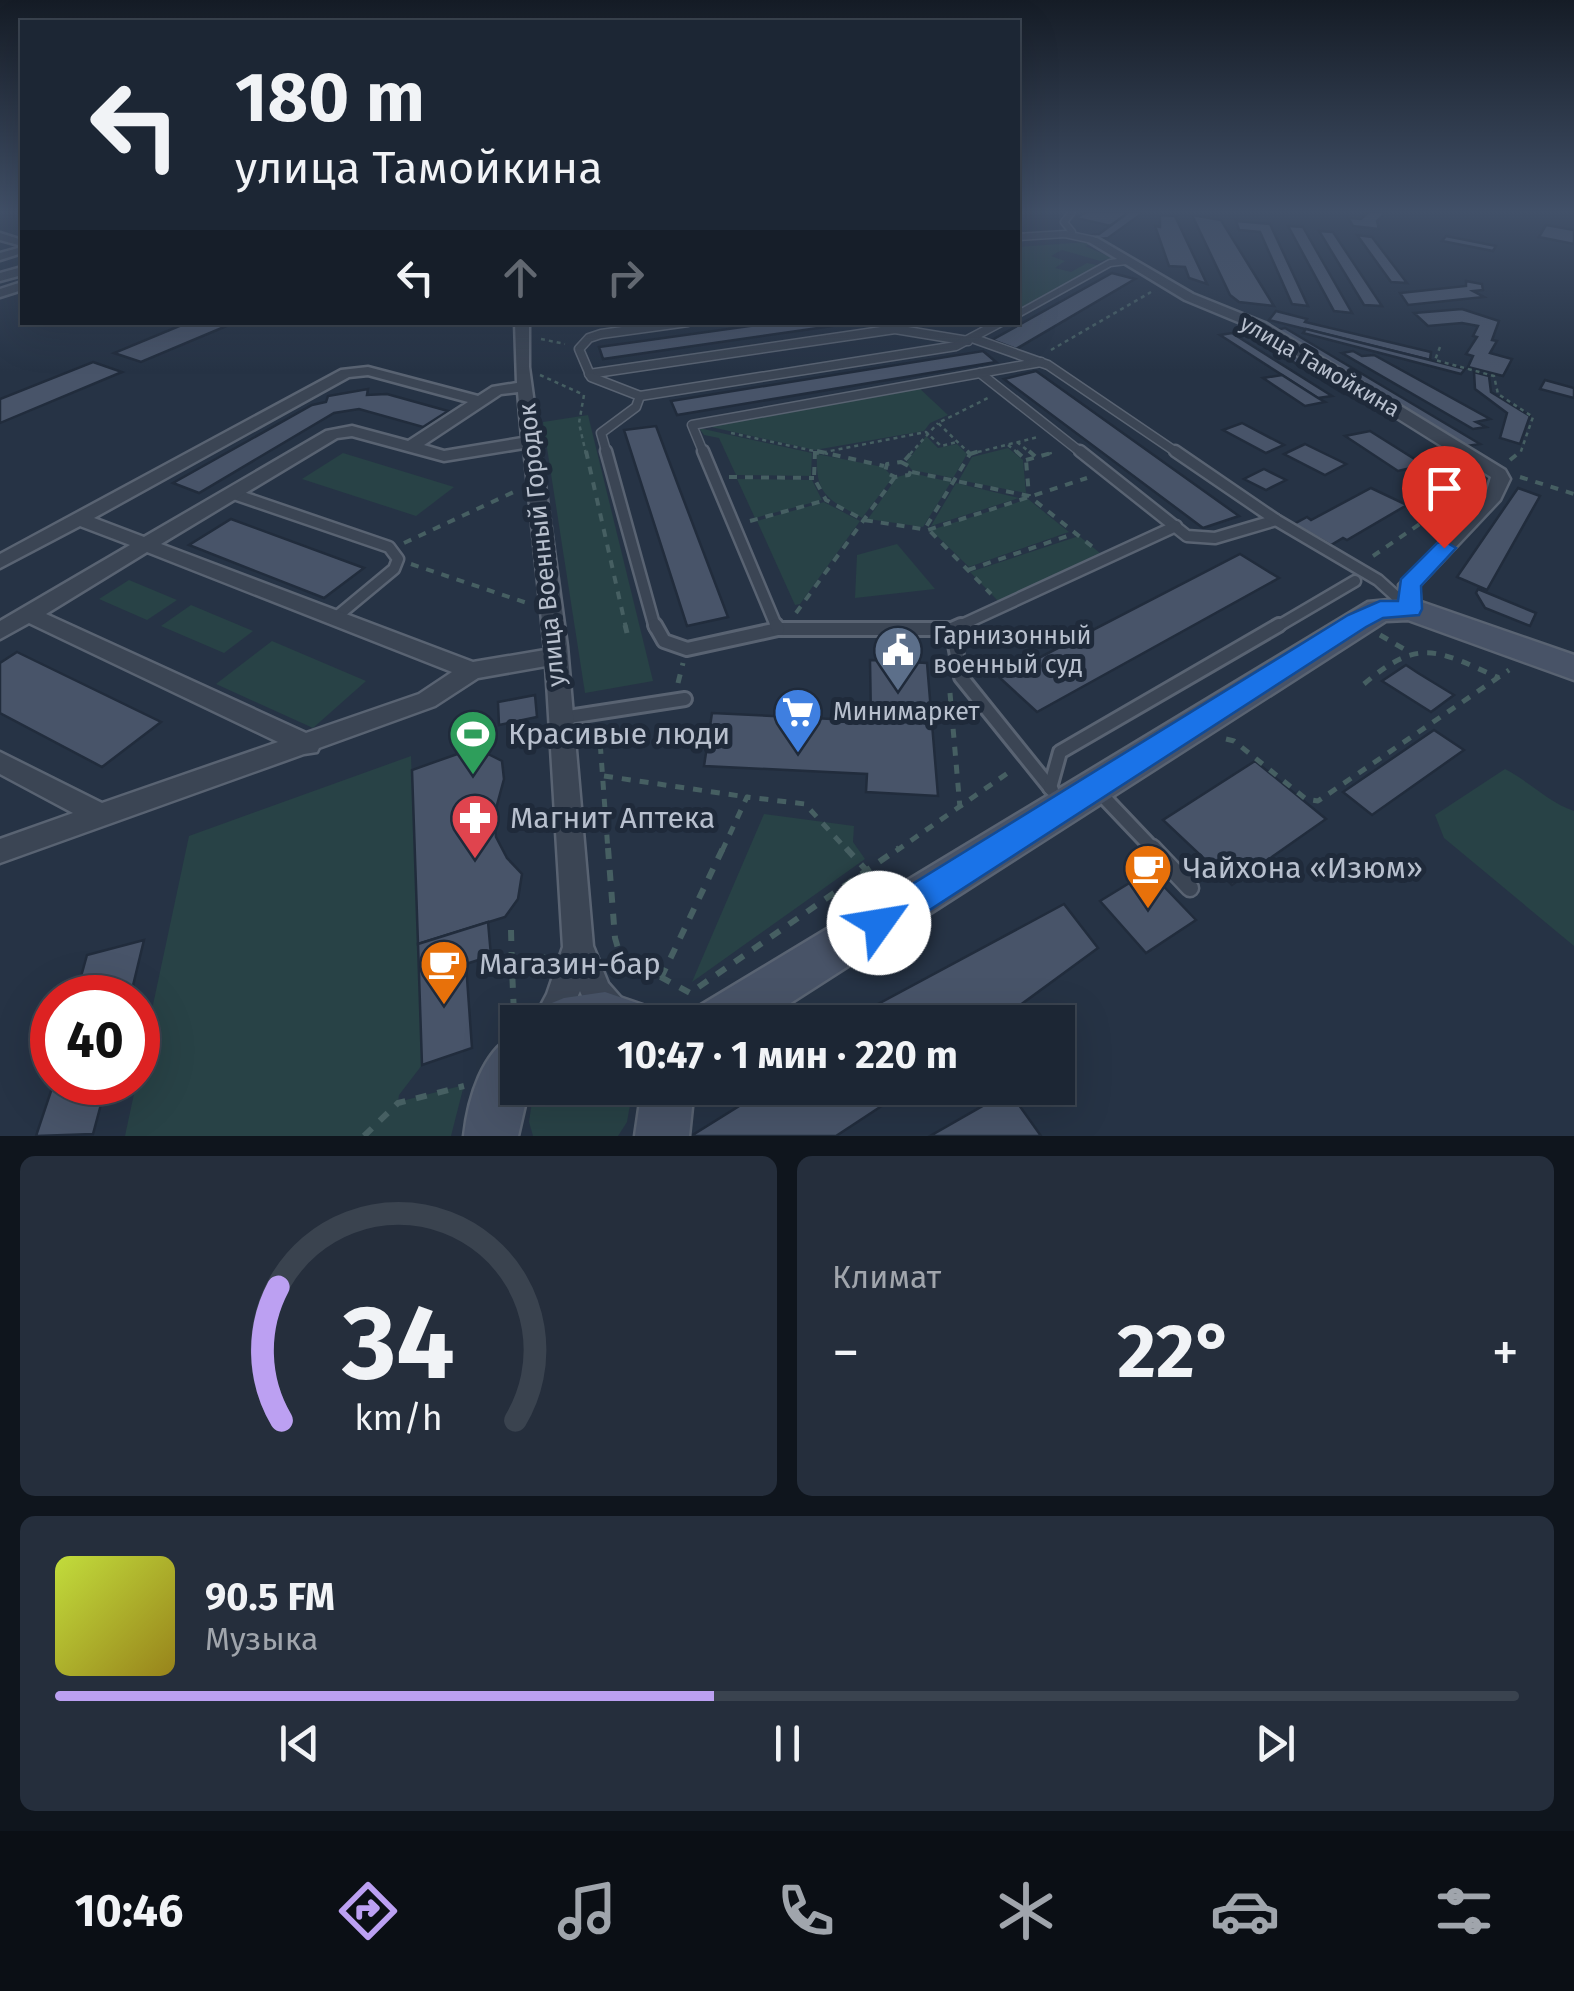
<!DOCTYPE html>
<html lang="ru">
<meta charset="utf-8">
<style>
:root{--surface:#1c2634;--page:#252e3c;--text:#f1f3f6;--muted:#a0a5ac;--line:#3a434f;--accent:#bca0f2}
body{margin:0;font-family:"Fira Sans",sans-serif;background:var(--page);color:var(--text);height:100vh;display:flex;flex-direction:column;font-size:38px;white-space:nowrap}
*{box-sizing:border-box;margin:0}
p{font-size:32px;color:var(--muted)}
.icon{flex:none;width:55px;height:55px;fill:none;stroke:currentColor;stroke-width:2;stroke-linecap:round;stroke-linejoin:round}
.map{position:relative;height:1136px;overflow:hidden}
.panel{display:flex;flex-direction:column;gap:20px;padding:20px;background:#0f151d;flex:1}
.panel>*{flex:none}
.banner{position:absolute;left:20px;top:20px;width:1000px;height:305px;border-radius:0px;box-shadow:0 10px 40px #0002,0 0 0 2px var(--line);background:#1c2634;color:var(--text);overflow:hidden}
.speed{position:absolute;left:30px;top:975px;display:flex;gap:20px;font-size:50px;font-weight:700;text-align:center}
.speed>*{display:grid;place-content:center;width:130px;height:130px;border-radius:50%;background:var(--surface);box-shadow:0 10px 40px #0002,0 0 0 2px var(--line);line-height:1}
.speed .limit{border:15px solid #d22;background:#fff;color:#111}
.pin{position:absolute;display:grid;place-items:center;width:85px;height:85px;color:#fff;margin:-102px -42px;border-radius:50% 50% 50% 0;rotate:-45deg;box-shadow:0 0 10px #0007}
.pin .icon{rotate:45deg}
.me{position:absolute;width:110px;margin:-55px;rotate:58deg;stroke-linejoin:round;filter:drop-shadow(0 0 8px #0008)}
.turn{display:flex;align-items:center;gap:35px;height:210px;padding:0 50px;font-size:45px}
.turn .icon{width:130px;height:130px;stroke-width:2.5}
.turn b{display:block;font-size:70px;line-height:85px}
.lanes{display:flex;align-items:center;height:95px;padding:0 50px;background:#0003;justify-content:center;gap:50px;direction:ltr}
.lanes .off{opacity:.35}
.big{font-size:75px;font-weight:700;line-height:1.1}
.panel .tile{flex:1;display:flex;flex-direction:column;justify-content:center;gap:15px;min-width:0;padding:0 35px;border-radius:15px;background:var(--page)}
.panel .dial{align-items:center;gap:0}
.dial svg{height:260px;overflow:visible;fill:none;stroke:var(--line);stroke-width:7;stroke-linecap:round;text-anchor:middle}
.dial text{fill:var(--text);stroke:none}
.song{display:flex;align-items:center;gap:30px}
.cover{width:120px;height:120px;border-radius:15px;background:linear-gradient(135deg,hsl(70 70% 55%),hsl(50 70% 35%))}
.played{height:10px;border-radius:5px;background:linear-gradient(90deg,var(--accent) 45%,var(--line) 45%)}
.keys{display:flex;justify-content:space-around;direction:ltr}
.heat{display:flex;justify-content:space-between;align-items:center;font-size:55px;direction:ltr}
.panel .tiles{flex:1;display:grid;gap:20px;grid-template-columns:1fr 1fr}
.tile:last-child{grid-column:span 2}
.trip{position:absolute;left:500px;top:1005px;width:575px;height:100px;border-radius:0px;background:var(--surface);box-shadow:0 10px 40px #0002,0 0 0 2px var(--line);font-weight:700;line-height:100px;text-align:center}
.tabs{display:flex;height:160px;justify-content:space-around;align-items:center;background:#0b0f15;color:var(--muted)}
.tabs .icon{width:70px;height:70px}
.tabs .selected{color:var(--accent)}
.tabs b{font-size:45px;color:var(--text)}
.map>svg:first-child{display:block}
</style>
<div class="map">
<svg width="1574" height="1136" viewBox="0 0 1574 1136">
<rect width="100%" height="100%" fill="#263345"/>
<g fill="#284246">
<path d="M1087,242L1091,244L1085,246L1113,258L1100,261L1062,250L1051,256L1065,261L1055,268L1071,272L1087,263L1101,266L1018,311V247Z"/>
<path d="M918,387L948,415L930,423L924,431L815,450L702,425Z"/>
<path d="M588,415L653,681L585,693L543,422Z"/>
<path d="M699,428L812,453L811,476L736,475L719,438L704,435Z"/>
<path d="M926,436L938,448L957,444L967,454L953,478L912,470L906,463Z"/>
<path d="M1008,448L1023,460L1026,493L959,480L972,457Z"/>
<path d="M343,453L454,487L416,516L302,479Z"/>
<path d="M817,454L883,467L893,477L862,518C828,499 815,495 817,454Z"/>
<path d="M912,473L951,482L923,527L868,519L897,477Z"/>
<path d="M737,479L812,480L822,500L755,518Z"/>
<path d="M956,483L1019,498L931,526Z"/>
<path d="M1028,499L1069,532L969,567L931,530Z"/>
<path d="M824,502L860,521L800,604L795,605L757,521Z"/>
<path d="M1079,536L1100,553L998,601L970,572Z"/>
<path d="M897,544L935,589L855,598L857,555Z"/>
<path d="M129,580L177,600L147,620L99,599Z"/>
<path d="M191,605L253,631L224,653L161,626Z"/>
<path d="M272,641L366,681L313,728L216,684Z"/>
<path d="M411,756L422,1065L399,1095L398,1102L464,1085L451,1136H125L189,836Z"/>
<path d="M1505,769C1530,782 1548,802 1574,811V946L1444,838L1435,815Z"/>
<path d="M764,814L854,826L853,842L865,859L692,982Z"/>
<path d="M534,1088H633L627,1122L618,1136H533L529,1122Z"/>
</g>
<g fill="#485469" stroke="#212c3c" stroke-width="2.5">
<path d="M1086,212H1129L1111,226L1076,218Z"/>
<path d="M1129,212H1144L1108,238L1098,239L1091,235L1099,234Z"/>
<path d="M1369,212H1387L1377,221L1379,229L1353,226L1348,218L1361,219Z"/>
<path d="M1160,215L1175,216L1207,284L1189,278L1185,267L1169,266L1155,226L1160,227Z"/>
<path d="M1192,215L1221,220L1274,306L1239,302L1230,295Z"/>
<path d="M1236,221L1270,224L1308,306L1292,304L1260,232L1239,230Z"/>
<path d="M1546,225L1574,230V244L1539,237Z"/>
<path d="M1288,226L1303,227L1352,313L1334,311Z"/>
<path d="M1319,231L1333,232L1382,306L1364,305Z"/>
<path d="M1357,235L1372,237L1407,283L1391,282Z"/>
<path d="M1446,236L1496,246L1493,251L1442,241Z"/>
<path d="M1112,273L1135,279L1016,349L992,340Z"/>
<path d="M1466,281L1482,284L1483,290L1473,291L1484,297L1408,305L1400,293L1466,286Z"/>
<path d="M1462,309L1499,321L1492,340L1497,341L1490,353L1512,359L1503,376L1468,367L1473,356L1466,354L1477,337L1473,336L1478,326L1462,323L1428,326L1414,313Z"/>
<path d="M1276,311L1307,319L1305,322L1431,352L1430,360L1269,320Z"/>
<path d="M189,322H236L141,362L114,353Z"/>
<path d="M778,322L846,324L603,359L599,347Z"/>
<path d="M1285,328L1480,444L1467,446L1275,330Z"/>
<path d="M1306,329L1430,360L1465,369L1461,374L1303,333Z"/>
<path d="M1232,333L1332,396L1318,398L1220,335Z"/>
<path d="M1263,335L1356,392L1344,394L1252,336Z"/>
<path d="M983,351L996,362L677,415L671,401Z"/>
<path d="M1353,351L1362,356L1374,355L1490,419L1476,422L1486,427L1473,429L1342,353Z"/>
<path d="M93,362L122,372L0,423V399Z"/>
<path d="M1036,371L1239,516L1203,528L1004,379Z"/>
<path d="M1474,372L1489,376L1491,392L1530,416L1520,444L1500,438L1507,413L1475,389Z"/>
<path d="M1282,375L1318,398L1325,402L1305,406L1263,378Z"/>
<path d="M1545,380L1574,388V398L1540,389Z"/>
<path d="M368,389L367,395L387,394L448,411L423,427L359,409L334,413L199,493L173,483L312,405L326,402L328,396Z"/>
<path d="M1242,423L1284,445L1266,453L1223,430Z"/>
<path d="M656,426L678,485L728,617L687,626L624,430Z"/>
<path d="M1370,431L1424,465L1398,471L1345,436Z"/>
<path d="M1305,444L1346,464L1325,475L1284,454Z"/>
<path d="M1264,469L1286,480L1266,490L1244,479Z"/>
<path d="M1371,488L1407,505L1347,540L1343,538L1331,545L1294,524L1307,517L1311,520Z"/>
<path d="M1518,488L1540,496L1487,590L1457,577Z"/>
<path d="M231,519L364,568L324,598L189,545Z"/>
<path d="M1240,554L1279,578L1037,712L1000,678Z"/>
<path d="M1478,589L1536,613L1530,626L1485,608L1476,593Z"/>
<path d="M17,652L161,722L102,767L0,713V663Z"/>
<path d="M870,660L927,663L938,796L866,792L867,774L704,766L712,713L871,721Z"/>
<path d="M1406,665L1418,673L1454,695L1431,712L1382,681Z"/>
<path d="M535,695L537,717L499,725L498,702Z"/>
<path d="M1434,730L1464,750L1372,815L1343,792Z"/>
<path d="M482,751L502,761L504,779L494,816L496,837L507,858L522,874L518,899L505,917L418,944L412,770L463,752Z"/>
<path d="M1255,761L1326,819L1232,885L1163,820Z"/>
<path d="M1149,871L1196,920L1146,953L1100,901Z"/>
<path d="M1064,904L1098,948L997,1022H792L807,1013L824,1011L850,1019Z"/>
<path d="M488,922L491,956L466,964L472,1048L422,1065L418,944Z"/>
<path d="M144,940L130,998H75L87,955Z"/>
<path d="M54,1082H107L93,1134L36,1136Z"/>
<path d="M768,1088H909L836,1136H691Z"/>
<path d="M1009,1091L1041,1136H930Z"/>
</g>
<g fill="none" stroke-linecap="round" stroke-linejoin="round">
<g stroke="#596372" stroke-width="9">
<g id="lane-far4">
<path d="M1072,212L1064,222L1072,232"/>
<path d="M1018,237L1065,234L1093,240"/>
<path d="M1018,314L1110,263L1126,261"/>
</g>
</g>
<g stroke="#596372" stroke-width="11">
<g id="lane-far3">
<path d="M972,338L1048,365L1179,454"/>
<path d="M980,373L1083,454"/>
<path d="M589,374L895,329L968,341"/>
<path d="M640,396L956,346L1001,322"/>
<path d="M607,454L601,433L636,407L640,396L591,377L579,349L589,338L601,334L688,322"/>
<path d="M704,454L692,425L1041,362"/>
</g>
</g>
<g stroke="#596372" stroke-width="15">
<g id="lane-far2">
<path d="M606,451L655,628"/>
<path d="M703,451L777,628"/>
<path d="M1080,451L1187,536L1215,538L1276,520"/>
<path d="M1175,451L1276,520L1378,580L1409,608"/>
<path d="M231,493L389,547L398,559L394,569L335,618"/>
<path d="M955,628L1176,526"/>
<path d="M1275,628L1355,581"/>
</g>
</g>
<g stroke="#596372" stroke-width="18">
<g id="lane-far1">
<path d="M655,625L664,641L687,649L778,629H952L961,625"/>
<path d="M776,625L778,629"/>
<path d="M952,629L961,677L1052,790"/>
<path d="M562,718L685,699"/>
<path d="M1050,788L1060,752L1279,625"/>
<path d="M1099,792L1155,851"/>
</g>
</g>
<g stroke="#596372" stroke-width="21">
<path id="lane" d="M1152,848L1190,888"/>
</g>
<g stroke="#596372" stroke-width="5">
<g id="street">
<path d="M0,233L22,240V246L0,240Z"/>
<path d="M1089,238H1097L1193,294L1265,323L1505,470L1510,479L1500,500L1419,586L1421,609L1417,614H1403L1399,585L1486,494L1491,477L1255,329L1185,300L1089,242Z"/>
<path d="M22,247V253L0,260V253Z"/>
<path d="M22,267V275L0,281V273Z"/>
<path d="M22,282V290L0,297V289Z"/>
<path d="M515,322H529V367L567,646L593,946L608,983L623,1000L628,1011L623,1022H601L586,1005L580,991L566,1022H532L547,994L563,947L546,666L478,678L435,706L319,748L317,752L304,754L0,863V839L73,813L0,774V752L102,803L278,742L29,623L0,639V621L130,545L80,526L0,568V554L341,370L368,367L478,396L492,387L517,383ZM368,375L468,402L408,441L352,426L326,431L144,537L94,518L349,377ZM518,392L522,438L444,451L424,445L501,394ZM352,436L444,461L524,448L545,650L473,662L161,544L337,438ZM147,552L452,672L419,694L306,733L46,614Z"/>
</g>
</g>
<g stroke="#596372" stroke-width="5">
<g id="secondary">
<path d="M1410,598L1574,655V680L1408,620L1386,621L761,1022H694L701,1005L1368,602Z"/>
<path d="M605,992L643,1005L650,1022H540L547,1005L564,998Z"/>
<path d="M518,1033V1088H529L518,1136H464C468,1100 482,1048 518,1033Z"/>
<path d="M642,1088H694L689,1136H635Z"/>
</g>
</g>
<g stroke="#465f62" stroke-width="2.5" stroke-dasharray="4 4" stroke-linecap="butt">
<path d="M541,339L565,344"/>
<path d="M1440,347L1435,360L1494,376L1498,394L1533,417L1520,454"/>
<path d="M1051,350L1151,292"/>
<path d="M540,375L582,394"/>
<path d="M584,395L579,423L586,454"/>
<path d="M731,433L828,454"/>
<path d="M1017,442L1032,454"/>
<path d="M1008,445L1019,454"/>
<path d="M815,454L926,432L941,446L957,442"/>
<path d="M910,454L938,423"/>
<path d="M970,454L938,423L988,398"/>
<path d="M970,454L1038,437"/>
<path d="M1048,454L1055,452"/>
</g>
<g stroke="#465f62" stroke-width="4" stroke-dasharray="8 8" stroke-linecap="butt">
<path d="M586,451L626,628"/>
<path d="M815,451L814,478L826,500L864,520L928,530L1087,478"/>
<path d="M817,451L884,466"/>
<path d="M967,451L970,454L926,527L991,594"/>
<path d="M1016,451L1026,460L1029,496"/>
<path d="M1029,451L1036,457"/>
<path d="M970,454L980,451"/>
<path d="M905,460L913,451"/>
<path d="M1026,460L1055,452"/>
<path d="M1510,460L1521,451"/>
<path d="M901,462L912,468L909,475L895,477L885,472L887,464Z"/>
<path d="M912,472L1029,496L1094,548"/>
<path d="M729,477L814,478"/>
<path d="M1520,477L1574,494"/>
<path d="M750,521L826,500"/>
<path d="M404,543L518,490"/>
<path d="M1373,556L1430,517L1446,519"/>
<path d="M411,564L530,604"/>
<path d="M968,570L1076,533"/>
<path d="M796,613L895,477"/>
</g>
<g stroke="#465f62" stroke-width="5" stroke-dasharray="9 9" stroke-linecap="butt">
<path d="M625,625L627,633"/>
<path d="M1380,635L1411,653"/>
<path d="M678,683L683,663"/>
<path d="M1364,684C1419,637 1437,650 1499,678"/>
<path d="M950,693L960,808"/>
<path d="M599,727L608,851"/>
<path d="M1226,739L1234,741L1306,799L1318,801L1509,670"/>
<path d="M604,776L747,797"/>
<path d="M722,851L747,797L805,804L848,851"/>
<path d="M896,851L1012,770"/>
</g>
<g stroke="#465f62" stroke-width="6" stroke-dasharray="11 11" stroke-linecap="butt">
<path d="M608,848L615,938L620,955L690,993L899,848"/>
<path d="M846,848L867,871"/>
<path d="M511,930L512,969"/>
<path d="M661,978L723,848"/>
<path d="M503,1028L514,1014L512,969L546,957"/>
<path d="M706,1097L721,1088"/>
<path d="M364,1136L398,1103L464,1086"/>
</g>
<use href="#lane-far4" stroke="#3b4554" stroke-width="6"/>
<use href="#lane-far3" stroke="#3b4554" stroke-width="8"/>
<use href="#lane-far2" stroke="#3b4554" stroke-width="10"/>
<use href="#lane-far1" stroke="#3b4554" stroke-width="12"/>
<use href="#lane" stroke="#3b4554" stroke-width="16"/>
<use href="#street" fill="#3b4554" fill-rule="evenodd"/>
<use href="#secondary" fill="#485367" fill-rule="evenodd"/>
</g>
<linearGradient id="sky" x2="0" y2="1"><stop stop-color="#151c26"/><stop offset="0.57" stop-color="#415068"/><stop offset="1" stop-color="#415068" stop-opacity="0"/></linearGradient>
<rect width="1574" height="371" fill="url(#sky)"/>
<path fill="#1a73e8" stroke="#114b97" stroke-width="2.5" d="M1444,541L1456,548L1421,586L1422,609L1419,615L1383,618L1366,627L891,935L879,939L867,935L862,923L867,912L1348,615L1380,601H1398L1401,579L1437,543Z"/>
<defs>
<g id="civic-pin" transform="scale(2.5)"><path d="M0 17L-7.5 6A9.5 9.5 0 1 1 7.5 6Z" fill="#5c6f8a" stroke="#1f2a3a"/><path d="M-.6-6.5H3V-4.5H.6V-3L4-1V1h2V6H-6V1h2V-1L-.6-3ZM-1.2 2.5V6h2.4V2.5Z" fill="#fff"/></g>
<g id="supermarket-pin" transform="scale(2.5)"><path d="M0 17L-7.5 6A9.5 9.5 0 1 1 7.5 6Z" fill="#3f7fe0" stroke="#1f2a3a"/><path d="M-6-5.5h2.5l.6 2H6L4.5 2H-2.5L-4.4-4H-6ZM-1.5 3.2a1.3 1.3 0 1 0 .1 0ZM3 3.2a1.3 1.3 0 1 0 .1 0Z" fill="#fff"/></g>
<g id="stadium-pin" transform="scale(2.5)"><path d="M0 17L-7.5 6A9.5 9.5 0 1 1 7.5 6Z" fill="#2e9e5b" stroke="#1f2a3a"/><path d="M0-5a6.5 5 0 1 0 0 10a6.5 5 0 1 0 0-10ZM-3.5-1.8h7v3.6h-7Z" fill="#fff"/></g>
<g id="pharmacy-pin" transform="scale(2.5)"><path d="M0 17L-7.5 6A9.5 9.5 0 1 1 7.5 6Z" fill="#e0444e" stroke="#1f2a3a"/><path d="M-2-6h4v4h4v4h-4v4h-4v-4h-4v-4h4Z" fill="#fff"/></g>
<g id="cafe-pin" transform="scale(2.5)"><path d="M0 17L-7.5 6A9.5 9.5 0 1 1 7.5 6Z" fill="#e8710a" stroke="#1f2a3a"/><path d="M-5.5-4.5H6V0H3Q3 3.5 0 3.5H-2.5Q-5.5 3.5-5.5 0ZM3-3.2v2h1.7v-2ZM-6 4.5H4V6H-6Z" fill="#fff"/></g>
</defs>
<g fill-rule="evenodd">
<use href="#civic-pin" x="898" y="650"/>
<use href="#supermarket-pin" x="798" y="712"/>
<use href="#stadium-pin" x="473" y="734"/>
<use href="#pharmacy-pin" x="475" y="818"/>
<use href="#cafe-pin" x="1148" y="868"/>
<use href="#cafe-pin" x="444" y="964"/>
</g>
<g text-anchor="middle" dominant-baseline="central" stroke-width="10" stroke-linejoin="round" paint-order="stroke">
<g font-size="22" fill="#b8c0ce" stroke="#1f2a3a">
<text transform="translate(1320 366) rotate(30)">улица Тамойкина</text>
</g>
<g font-size="25" fill="#b8c0ce" stroke="#1f2a3a">
<text transform="translate(542 545) rotate(-96)">улица Военный Городок</text>
</g>
<g font-size="25" fill="#b8c0ce" stroke="#1f2a3a" text-anchor="start">
<text x="933" y="636">Гарнизонный<tspan x="933" dy="29">военный суд</tspan></text>
<text x="833" y="712">Минимаркет</text>
</g>
<g font-size="30" fill="#b8c0ce" stroke="#1f2a3a" text-anchor="start">
<text x="508" y="734">Красивые люди</text>
<text x="510" y="818">Магнит Аптека</text>
<text x="1183" y="868">Чайхона «Изюм»</text>
<text x="479" y="964">Магазин-бар</text>
</g>
</g>
</svg>
<div class="speed"><div class="limit">40</div></div>
<div class="pin" style="left:1444px;top:548px;background:#d93025"><svg class="icon" aria-label="arrive" viewBox="0 0 24 24"><path d="M6 21V4h12l-3 4 3 4H6"/></svg></div>
<svg class="me" style="left:879px;top:923px" viewBox="-20 -20 40 40"><circle r="19" fill="#fff"/><path d="M0-13L10 11 0 6-10 11z" fill="#1a73e8"/></svg>
<div class="trip">10:47 · 1 мин · 220 m</div>
<div class="banner">
<div class="turn"><svg class="icon" aria-label="left" viewBox="0 0 24 24"><path d="M17 20v-9H6M10 6l-5 5 5 5"/></svg><div><b>180 m</b>улица Тамойкина</div></div>
<div class="lanes"><svg class="icon" aria-label="left" viewBox="0 0 24 24"><path d="M17 20v-9H6M10 6l-5 5 5 5"/></svg><svg class="icon off" aria-label="ahead" viewBox="0 0 24 24"><path d="M12 20V5M6 11l6-6 6 6"/></svg><svg class="icon off" aria-label="right" viewBox="0 0 24 24"><path d="M7 20v-9h11M14 6l5 5-5 5"/></svg></div>
</div>
</div>
<section class="panel">
<div class="tiles">
<div class="tile dial"><svg viewBox="0 0 100 80">
<path d="M14 69A42 42 0 1 1 86 69"/>
<path d="M14 69A42 42 0 0 1 13 28" stroke="#bca0f2"/>
<text x="50" y="56" font-size="32" font-weight="700">34</text>
<text x="50" y="72" font-size="11">km/h</text>
</svg></div>
<div class="tile"><p>Климат</p>
<div class="heat"><a>−</a><b class="big">22°</b><a>+</a></div>
</div>
<div class="tile">
<div class="song"><i class="cover"></i><div><b>90.5 FM</b><p>Музыка</p></div></div>
<div class="played"></div>
<div class="keys"><svg class="icon" aria-label="previous" viewBox="0 0 24 24"><path d="M18 5L8 12l10 7zM5 5v14"/></svg><svg class="icon" aria-label="pause" viewBox="0 0 24 24"><path d="M8 5v14M16 5v14"/></svg><svg class="icon" aria-label="next" viewBox="0 0 24 24"><path d="M6 5l10 7-10 7zM19 5v14"/></svg></div>
</div>
</div>
</section>
<nav class="tabs">
<b>10:46</b>
<svg class="icon selected" aria-label="directions" viewBox="0 0 24 24"><path d="M12 3l9 9-9 9-9-9zM9 14v-3h6M13 9l2 2-2 2"/></svg>
<svg class="icon" aria-label="music" viewBox="0 0 24 24"><path d="M9 18V5l10-2v13"/><circle cx="6" cy="18" r="3"/><circle cx="16" cy="16" r="3"/></svg>
<svg class="icon" aria-label="phone" viewBox="0 0 24 24"><path d="M5 4h4l2 5-3 2q2 4 5 5l2-3 5 2v4C11 20 4 13 5 4z"/></svg>
<svg class="icon" aria-label="climate" viewBox="0 0 24 24"><path d="M12 3v18M4 7l16 10M4 17L20 7"/></svg>
<svg class="icon" aria-label="car" viewBox="0 0 24 24"><path d="M5 17H2v-5l4-1 3-4h7l3 4 3 1v5h-3M9 17h6M6 11h13"/><circle cx="7" cy="17" r="2"/><circle cx="17" cy="17" r="2"/></svg>
<svg class="icon" aria-label="filters" viewBox="0 0 24 24"><path d="M4 7h16M4 17h16"/><circle cx="9" cy="7" r="2"/><circle cx="15" cy="17" r="2"/></svg>
</nav>
